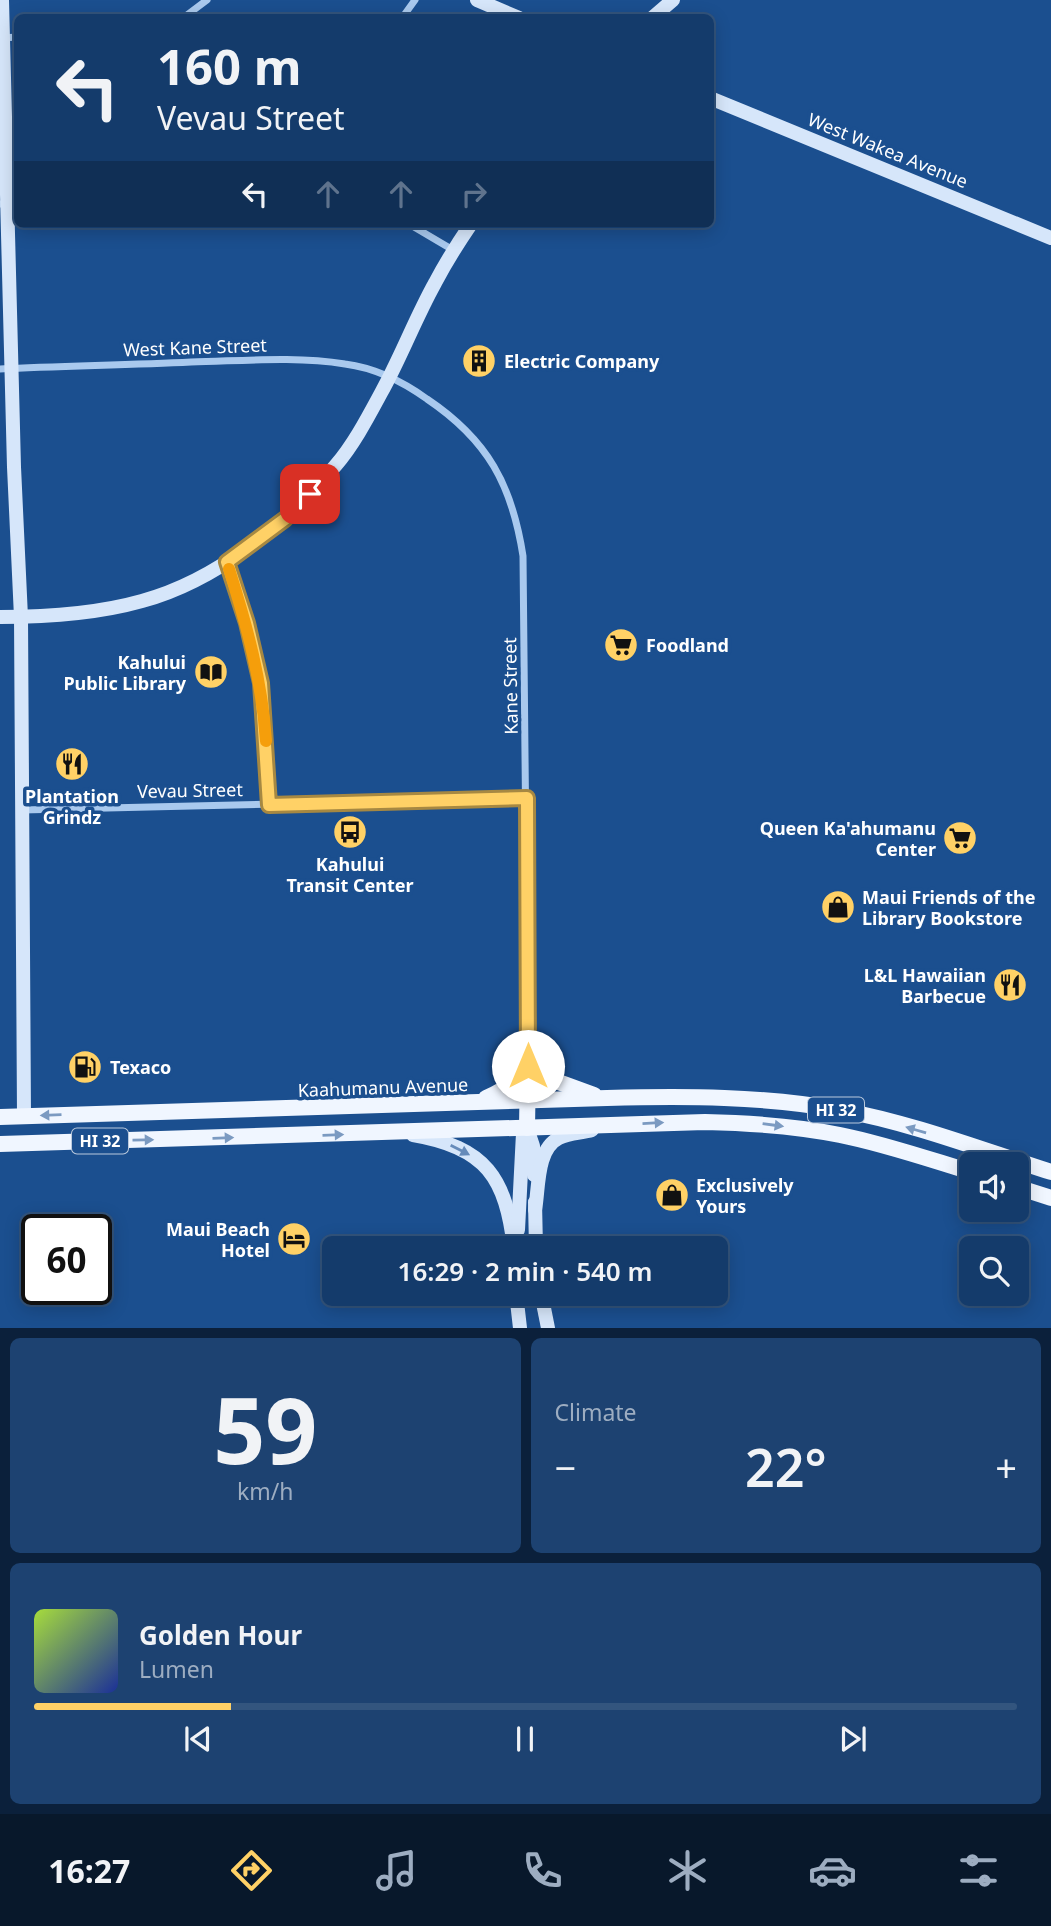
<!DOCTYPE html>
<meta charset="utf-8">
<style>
:root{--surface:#143b6b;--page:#1d4271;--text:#f1f3f6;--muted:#9dadc1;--line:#33557e;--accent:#ffd166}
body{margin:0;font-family:"Noto Sans",sans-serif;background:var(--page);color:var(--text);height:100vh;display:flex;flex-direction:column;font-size:26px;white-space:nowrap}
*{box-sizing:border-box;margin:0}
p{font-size:23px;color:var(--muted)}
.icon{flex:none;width:38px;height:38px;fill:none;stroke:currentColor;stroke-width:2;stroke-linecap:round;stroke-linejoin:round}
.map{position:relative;height:1328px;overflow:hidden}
.drawer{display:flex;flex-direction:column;gap:10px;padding:10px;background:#0b203b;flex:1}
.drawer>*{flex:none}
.hud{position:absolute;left:14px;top:14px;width:700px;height:214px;border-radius:10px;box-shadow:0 4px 18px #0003,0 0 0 2px var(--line);background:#143b6b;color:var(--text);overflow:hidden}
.fabs{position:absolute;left:959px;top:1152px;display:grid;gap:14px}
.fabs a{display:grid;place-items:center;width:70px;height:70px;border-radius:10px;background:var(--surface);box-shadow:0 4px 18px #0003,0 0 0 2px var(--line);font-size:35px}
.speed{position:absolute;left:21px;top:1214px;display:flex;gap:14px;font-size:35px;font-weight:700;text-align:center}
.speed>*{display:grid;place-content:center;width:91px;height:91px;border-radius:50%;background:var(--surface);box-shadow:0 4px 18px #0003,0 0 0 2px var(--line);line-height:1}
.speed .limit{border:4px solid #111;border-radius:10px;background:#fff;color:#111}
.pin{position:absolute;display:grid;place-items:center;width:60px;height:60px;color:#fff;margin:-30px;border-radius:14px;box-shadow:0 4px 10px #0006}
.me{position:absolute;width:77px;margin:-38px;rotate:0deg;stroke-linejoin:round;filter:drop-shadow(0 0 5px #0008)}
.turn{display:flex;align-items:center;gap:24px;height:147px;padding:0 28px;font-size:32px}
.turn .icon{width:91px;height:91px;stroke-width:2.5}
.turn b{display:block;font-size:49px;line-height:60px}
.lanes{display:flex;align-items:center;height:66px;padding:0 28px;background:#0003;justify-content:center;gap:35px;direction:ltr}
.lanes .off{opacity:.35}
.big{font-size:52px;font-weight:600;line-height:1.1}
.drawer .widget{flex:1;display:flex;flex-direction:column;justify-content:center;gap:10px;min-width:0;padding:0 24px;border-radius:10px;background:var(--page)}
.drawer .dial{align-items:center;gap:0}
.dial b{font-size:91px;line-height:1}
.song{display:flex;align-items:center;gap:21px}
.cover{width:84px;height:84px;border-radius:10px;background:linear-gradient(135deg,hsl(80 70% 55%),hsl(230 70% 35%))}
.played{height:7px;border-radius:4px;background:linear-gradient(90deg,var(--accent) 20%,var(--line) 20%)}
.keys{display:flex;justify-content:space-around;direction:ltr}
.heat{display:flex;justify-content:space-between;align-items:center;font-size:38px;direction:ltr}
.drawer .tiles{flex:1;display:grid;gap:10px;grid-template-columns:1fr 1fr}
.widget:last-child{grid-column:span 2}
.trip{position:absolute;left:322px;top:1236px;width:406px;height:70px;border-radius:10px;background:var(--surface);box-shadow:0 4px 18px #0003,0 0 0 2px var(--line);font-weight:600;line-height:70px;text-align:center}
.tabs{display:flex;height:112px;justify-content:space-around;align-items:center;background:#08182b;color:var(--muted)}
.tabs .icon{width:49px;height:49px}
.tabs .active{color:var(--accent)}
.tabs b{font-size:32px;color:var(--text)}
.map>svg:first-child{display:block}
</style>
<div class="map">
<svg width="1051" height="1328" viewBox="0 0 1051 1328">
<rect width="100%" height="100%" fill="#1b4f8f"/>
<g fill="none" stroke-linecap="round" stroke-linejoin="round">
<g stroke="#a9c9ee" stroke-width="7">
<path d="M183,18L207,0"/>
<path d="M402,18L415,0"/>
<path d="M1,38L18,37"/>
<path d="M0,204H18"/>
<path d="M409,224L453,250"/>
<path d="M0,369C64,366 128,365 191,362C242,361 295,356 345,364C376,368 402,381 427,399C488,440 512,485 523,556L528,1051"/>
<path d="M227,563L247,623L261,683L269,805"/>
<path d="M22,810L527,798"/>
</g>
<g stroke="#d6e6fa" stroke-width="14">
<path d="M2,0L14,467L21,617L24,1116"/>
<path d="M477,0L519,18"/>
<path d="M652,18L673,0"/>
<path d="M710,98L1051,238"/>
<path d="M0,617C48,617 96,614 142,601C216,581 288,523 336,465C354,444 368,417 381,393C401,357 415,319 435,283C446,262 458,243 471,224"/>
<path d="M527,1128L533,1146L534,1175"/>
<path d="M413,1135C486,1147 506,1178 514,1248"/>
<path d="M535,1202L536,1248"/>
<path d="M535,1210C539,1189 536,1149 559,1138C569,1133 582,1133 592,1130"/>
<path d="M518,1230L523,1133L527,1128"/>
<path d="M516,1293L520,1328"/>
<path d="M541,1293L548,1328"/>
</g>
<g stroke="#f0f6ff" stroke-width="16">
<path d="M528,1051L553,1080L594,1095"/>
<path d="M486,1098C513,1086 519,1079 528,1051"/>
<path d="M0,1117L607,1098C686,1096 763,1096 841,1110C912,1123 982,1150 1051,1172"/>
<path d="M527,1128L528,1064"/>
<path d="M0,1144L705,1122C750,1123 796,1126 840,1135C885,1144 928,1159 971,1172"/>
<path d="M1017,1187L1051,1198"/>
</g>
</g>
<defs><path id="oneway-solid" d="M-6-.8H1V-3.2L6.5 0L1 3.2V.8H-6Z" transform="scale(1.75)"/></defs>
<g fill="#7b9ac1">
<use href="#oneway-solid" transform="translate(51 1115) rotate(178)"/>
<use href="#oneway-solid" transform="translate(653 1123) rotate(-3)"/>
<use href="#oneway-solid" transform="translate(773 1125) rotate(8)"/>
<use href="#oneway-solid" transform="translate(916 1130) rotate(-164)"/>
<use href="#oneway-solid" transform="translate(333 1135) rotate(-2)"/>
<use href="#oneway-solid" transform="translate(223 1138) rotate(-2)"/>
<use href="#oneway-solid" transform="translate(143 1140) rotate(-1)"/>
</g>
<use fill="#668bba" href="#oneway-solid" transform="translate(460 1150) rotate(27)"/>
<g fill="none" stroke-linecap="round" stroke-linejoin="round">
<g stroke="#a68842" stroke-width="18">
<path id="route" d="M310,494L285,519L227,562L247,623L261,683L269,805L527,798L528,1066"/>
</g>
<use href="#route" stroke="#ffd166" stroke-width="12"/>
<path stroke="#f59e0b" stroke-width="12" d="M229,569C247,626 262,681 266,741"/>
</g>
<defs>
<g id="building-disc" transform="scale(1.75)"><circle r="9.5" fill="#ffd166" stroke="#1b4f8f"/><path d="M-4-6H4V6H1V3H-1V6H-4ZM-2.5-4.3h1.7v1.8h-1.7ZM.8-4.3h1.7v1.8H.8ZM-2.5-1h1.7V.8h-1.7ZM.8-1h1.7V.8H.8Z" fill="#111"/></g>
<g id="supermarket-disc" transform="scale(1.75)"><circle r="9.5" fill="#ffd166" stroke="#1b4f8f"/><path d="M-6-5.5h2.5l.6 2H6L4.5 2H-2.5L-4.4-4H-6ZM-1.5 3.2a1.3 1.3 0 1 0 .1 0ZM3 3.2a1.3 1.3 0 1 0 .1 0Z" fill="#111"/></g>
<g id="library-disc" transform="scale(1.75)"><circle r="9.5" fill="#ffd166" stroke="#1b4f8f"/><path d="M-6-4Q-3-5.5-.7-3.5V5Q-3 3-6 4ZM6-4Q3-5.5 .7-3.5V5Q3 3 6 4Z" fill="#111"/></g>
<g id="restaurant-disc" transform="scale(1.75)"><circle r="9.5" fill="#ffd166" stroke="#1b4f8f"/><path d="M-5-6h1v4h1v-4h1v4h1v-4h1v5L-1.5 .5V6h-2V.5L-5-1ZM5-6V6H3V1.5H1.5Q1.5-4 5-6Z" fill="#111"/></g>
<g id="bus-disc" transform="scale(1.75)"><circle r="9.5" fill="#ffd166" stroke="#1b4f8f"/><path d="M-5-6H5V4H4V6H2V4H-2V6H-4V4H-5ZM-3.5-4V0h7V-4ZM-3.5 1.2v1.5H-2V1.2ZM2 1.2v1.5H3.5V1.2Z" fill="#111"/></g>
<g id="shop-disc" transform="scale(1.75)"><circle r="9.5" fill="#ffd166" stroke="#1b4f8f"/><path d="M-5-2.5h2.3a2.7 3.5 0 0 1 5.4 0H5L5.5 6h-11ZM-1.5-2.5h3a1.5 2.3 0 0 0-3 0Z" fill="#111"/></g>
<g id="fuel-disc" transform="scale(1.75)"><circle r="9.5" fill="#ffd166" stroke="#1b4f8f"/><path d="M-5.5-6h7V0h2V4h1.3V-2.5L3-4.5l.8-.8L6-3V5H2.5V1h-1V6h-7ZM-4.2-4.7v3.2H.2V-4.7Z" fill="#111"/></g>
<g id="hotel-disc" transform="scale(1.75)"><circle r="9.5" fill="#ffd166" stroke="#1b4f8f"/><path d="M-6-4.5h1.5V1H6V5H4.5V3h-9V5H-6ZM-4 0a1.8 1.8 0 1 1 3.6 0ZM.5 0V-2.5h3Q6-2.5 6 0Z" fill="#111"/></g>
</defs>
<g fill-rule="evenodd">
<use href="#building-disc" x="479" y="361"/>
<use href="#supermarket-disc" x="621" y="645"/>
<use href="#library-disc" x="211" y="672"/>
<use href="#restaurant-disc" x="72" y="764"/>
<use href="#bus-disc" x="350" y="832"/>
<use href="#supermarket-disc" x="960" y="838"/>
<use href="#shop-disc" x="838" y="907"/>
<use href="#restaurant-disc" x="1010" y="985"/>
<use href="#fuel-disc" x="85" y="1067"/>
<use href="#shop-disc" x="672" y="1195"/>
<use href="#hotel-disc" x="294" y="1239"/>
</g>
<g text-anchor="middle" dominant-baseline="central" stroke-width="7" stroke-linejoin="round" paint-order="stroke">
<g fill="#1b4f8f" stroke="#bbcadd" stroke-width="2">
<rect x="808" y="1097.5" width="56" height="25" rx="5"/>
<rect x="72" y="1128.5" width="56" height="25" rx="5"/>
</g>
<g font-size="16" font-weight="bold" fill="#fff">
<text x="836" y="1110">HI 32</text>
<text x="100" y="1141">HI 32</text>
</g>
<g font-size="18" fill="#fff" stroke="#1b4f8f">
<text transform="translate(888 150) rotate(22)">West Wakea Avenue</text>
<text transform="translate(195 347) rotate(-2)">West Kane Street</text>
<text transform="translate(510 686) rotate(-91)">Kane Street</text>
<text transform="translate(190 790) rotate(-1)">Vevau Street</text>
<text transform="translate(383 1087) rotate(-2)">Kaahumanu Avenue</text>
</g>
<g font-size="18" font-weight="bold" fill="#fff" stroke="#1b4f8f" text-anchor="start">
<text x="504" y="361">Electric Company</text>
<text x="646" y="645">Foodland</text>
<text x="186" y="662" text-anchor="end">Kahului<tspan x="186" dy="21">Public Library</tspan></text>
<text x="72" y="796" text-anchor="middle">Plantation<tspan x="72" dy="21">Grindz</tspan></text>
<text x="936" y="828" text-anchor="end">Queen Ka'ahumanu<tspan x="936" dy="21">Center</tspan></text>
<text x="350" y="864" text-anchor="middle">Kahului<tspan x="350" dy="21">Transit Center</tspan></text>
<text x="862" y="897">Maui Friends of the<tspan x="862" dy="21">Library Bookstore</tspan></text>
<text x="986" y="975" text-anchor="end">L&amp;L Hawaiian<tspan x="986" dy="21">Barbecue</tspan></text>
<text x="110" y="1067">Texaco</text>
<text x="696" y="1185">Exclusively<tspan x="696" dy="21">Yours</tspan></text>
<text x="270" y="1229" text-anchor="end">Maui Beach<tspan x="270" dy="21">Hotel</tspan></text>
</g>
</g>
</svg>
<div class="fabs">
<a><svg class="icon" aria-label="sound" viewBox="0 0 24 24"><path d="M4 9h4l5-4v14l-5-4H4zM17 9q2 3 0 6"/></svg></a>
<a><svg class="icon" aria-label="search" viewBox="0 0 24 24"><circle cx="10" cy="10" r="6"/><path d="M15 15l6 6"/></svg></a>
</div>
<div class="speed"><div class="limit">60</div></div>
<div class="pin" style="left:310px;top:494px;background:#d93025"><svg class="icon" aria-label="arrive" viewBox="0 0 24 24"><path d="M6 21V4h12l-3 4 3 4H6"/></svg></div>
<svg class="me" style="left:528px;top:1066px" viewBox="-20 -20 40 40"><circle r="19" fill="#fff"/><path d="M0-13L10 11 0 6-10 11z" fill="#ffd166"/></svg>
<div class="trip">16:29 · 2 min · 540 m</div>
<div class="hud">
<div class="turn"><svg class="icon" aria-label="left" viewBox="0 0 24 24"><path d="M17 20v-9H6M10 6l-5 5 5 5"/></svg><div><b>160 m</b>Vevau Street</div></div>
<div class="lanes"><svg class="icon" aria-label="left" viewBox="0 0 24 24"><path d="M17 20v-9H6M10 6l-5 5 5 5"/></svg><svg class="icon off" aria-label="ahead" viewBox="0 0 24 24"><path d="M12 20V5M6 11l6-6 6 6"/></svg><svg class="icon off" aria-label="ahead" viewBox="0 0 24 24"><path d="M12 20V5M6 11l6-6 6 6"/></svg><svg class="icon off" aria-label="right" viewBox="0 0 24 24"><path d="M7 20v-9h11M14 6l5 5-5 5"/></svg></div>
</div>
</div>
<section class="drawer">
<div class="tiles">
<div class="widget dial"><b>59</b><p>km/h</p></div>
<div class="widget"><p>Climate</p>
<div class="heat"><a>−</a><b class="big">22°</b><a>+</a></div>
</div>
<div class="widget">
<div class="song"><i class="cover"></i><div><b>Golden Hour</b><p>Lumen</p></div></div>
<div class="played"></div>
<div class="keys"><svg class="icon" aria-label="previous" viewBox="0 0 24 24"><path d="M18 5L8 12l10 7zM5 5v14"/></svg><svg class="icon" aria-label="pause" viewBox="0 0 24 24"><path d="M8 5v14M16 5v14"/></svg><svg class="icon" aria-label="next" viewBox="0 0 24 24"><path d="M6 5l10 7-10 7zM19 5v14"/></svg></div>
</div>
</div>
</section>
<nav class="tabs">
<b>16:27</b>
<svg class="icon active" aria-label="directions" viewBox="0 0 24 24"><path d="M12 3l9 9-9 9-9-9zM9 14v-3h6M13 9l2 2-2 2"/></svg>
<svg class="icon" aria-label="music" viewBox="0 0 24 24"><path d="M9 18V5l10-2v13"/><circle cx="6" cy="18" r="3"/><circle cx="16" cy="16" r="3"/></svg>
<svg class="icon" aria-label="phone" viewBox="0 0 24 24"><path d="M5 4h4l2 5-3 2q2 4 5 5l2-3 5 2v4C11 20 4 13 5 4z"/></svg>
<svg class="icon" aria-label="climate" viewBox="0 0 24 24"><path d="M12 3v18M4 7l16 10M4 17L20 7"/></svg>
<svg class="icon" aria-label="car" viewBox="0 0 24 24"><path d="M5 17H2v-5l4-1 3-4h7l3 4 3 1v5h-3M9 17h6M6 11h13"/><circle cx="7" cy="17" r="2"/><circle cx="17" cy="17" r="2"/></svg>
<svg class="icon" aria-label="filters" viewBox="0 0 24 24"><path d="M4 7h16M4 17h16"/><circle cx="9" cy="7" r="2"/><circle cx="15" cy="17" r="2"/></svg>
</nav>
